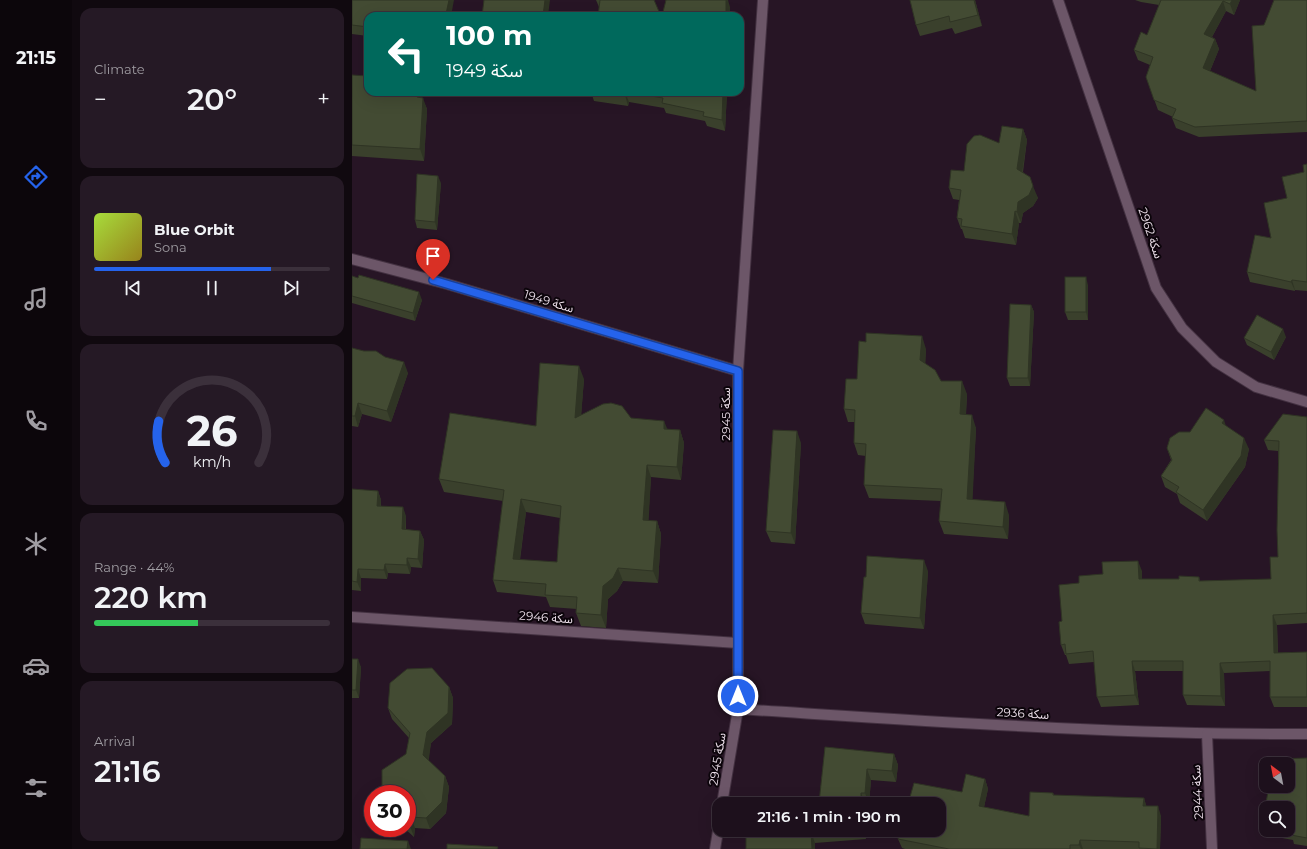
<!DOCTYPE html>
<meta charset="utf-8">
<style>
:root{--surface:#1d101c;--page:#251925;--text:#f1f3f6;--muted:#a09da3;--line:#3b303b;--accent:#2563eb}
body{margin:0;font-family:Montserrat,"Noto Sans Arabic",sans-serif;background:var(--page);color:var(--text);height:100vh;display:flex;flex-direction:column;font-size:15px;white-space:nowrap}
*{box-sizing:border-box;margin:0}
p{font-size:13px;color:var(--muted)}
.icon{flex:none;width:22px;height:22px;fill:none;stroke:currentColor;stroke-width:2;stroke-linecap:round;stroke-linejoin:round}
.map{position:relative;flex:1;overflow:hidden}
.sheet{display:flex;flex-direction:column;gap:8px;padding:8px;background:#10090f;width:280px}
.sheet>*{flex:none}
.guide{position:absolute;left:12px;top:12px;width:380px;height:84px;border-radius:12px;box-shadow:0 4px 16px #0002,0 0 0 1px var(--line);background:#00695c;color:#fff;overflow:hidden}
.needle{width:26px;rotate:328deg}
.fabs{position:absolute;left:907px;top:757px;display:grid;gap:8px}
.fabs a{display:grid;place-items:center;width:36px;height:36px;border-radius:8px;background:var(--surface);box-shadow:0 4px 16px #0002,0 0 0 1px var(--line);font-size:20px}
.speed{position:absolute;left:12px;top:785px;display:flex;gap:8px;font-size:20px;font-weight:700;text-align:center}
.speed>*{display:grid;place-content:center;width:52px;height:52px;border-radius:50%;background:var(--surface);box-shadow:0 4px 16px #0002,0 0 0 1px var(--line);line-height:1}
.speed .limit{border:6px solid #d22;background:#fff;color:#111}
.pin{position:absolute;display:grid;place-items:center;width:34px;height:34px;color:#fff;margin:-41px -17px;border-radius:50% 50% 50% 0;rotate:-45deg;box-shadow:0 0 4px #0007}
.pin .icon{rotate:45deg}
.me{position:absolute;width:44px;margin:-22px;rotate:0deg;stroke-linejoin:round;filter:drop-shadow(0 0 3px #0008)}
.turn{display:flex;align-items:center;gap:14px;height:84px;padding:0 16px;font-size:18px}
.turn .icon{width:52px;height:52px;stroke-width:2.5}
.turn b{display:block;font-size:28px;line-height:34px}
.big{font-size:30px;font-weight:600;line-height:1.1}
.sheet .widget{flex:1;display:flex;flex-direction:column;justify-content:center;gap:6px;min-width:0;padding:0 14px;border-radius:12px;background:var(--page)}
.sheet .dial{align-items:center;gap:0}
.dial svg{height:104px;overflow:visible;fill:none;stroke:var(--line);stroke-width:7;stroke-linecap:round;text-anchor:middle}
.dial text{fill:var(--text);stroke:none}
.song{display:flex;align-items:center;gap:12px}
.cover{width:48px;height:48px;border-radius:6px;background:linear-gradient(135deg,hsl(80 70% 55%),hsl(50 70% 35%))}
.played{height:4px;border-radius:2px;background:linear-gradient(90deg,var(--accent) 75%,var(--line) 75%)}
.keys{display:flex;justify-content:space-around;direction:ltr}
.heat{display:flex;justify-content:space-between;align-items:center;font-size:22px;direction:ltr}
.charge{height:6px;border-radius:3px;background:linear-gradient(90deg,#34c759 44%,var(--line) 0)}
.trip{position:absolute;left:360px;top:797px;width:234px;height:40px;border-radius:12px;background:var(--surface);box-shadow:0 4px 16px #0002,0 0 0 1px var(--line);font-weight:600;line-height:40px;text-align:center}
main{display:flex;flex:1;min-height:0}
.tab-bar{display:flex;flex-direction:column;width:72px;justify-content:space-around;align-items:center;background:#0c060b;color:var(--muted)}
.tab-bar .icon{width:28px;height:28px}
.tab-bar .current{color:var(--accent)}
.tab-bar b{font-size:18px;color:var(--text)}
.map>svg:first-child{display:block}
</style>
<main>
<nav class="tab-bar">
<b>21:15</b>
<svg class="icon current" aria-label="directions" viewBox="0 0 24 24"><path d="M12 3l9 9-9 9-9-9zM9 14v-3h6M13 9l2 2-2 2"/></svg>
<svg class="icon" aria-label="music" viewBox="0 0 24 24"><path d="M9 18V5l10-2v13"/><circle cx="6" cy="18" r="3"/><circle cx="16" cy="16" r="3"/></svg>
<svg class="icon" aria-label="phone" viewBox="0 0 24 24"><path d="M5 4h4l2 5-3 2q2 4 5 5l2-3 5 2v4C11 20 4 13 5 4z"/></svg>
<svg class="icon" aria-label="climate" viewBox="0 0 24 24"><path d="M12 3v18M4 7l16 10M4 17L20 7"/></svg>
<svg class="icon" aria-label="car" viewBox="0 0 24 24"><path d="M5 17H2v-5l4-1 3-4h7l3 4 3 1v5h-3M9 17h6M6 11h13"/><circle cx="7" cy="17" r="2"/><circle cx="17" cy="17" r="2"/></svg>
<svg class="icon" aria-label="filters" viewBox="0 0 24 24"><path d="M4 7h16M4 17h16"/><circle cx="9" cy="7" r="2"/><circle cx="15" cy="17" r="2"/></svg>
</nav>
<section class="sheet">
<div class="widget"><p>Climate</p>
<div class="heat"><a>−</a><b class="big">20°</b><a>+</a></div>
</div>
<div class="widget">
<div class="song"><i class="cover"></i><div><b>Blue Orbit</b><p>Sona</p></div></div>
<div class="played"></div>
<div class="keys"><svg class="icon" aria-label="previous" viewBox="0 0 24 24"><path d="M18 5L8 12l10 7zM5 5v14"/></svg><svg class="icon" aria-label="pause" viewBox="0 0 24 24"><path d="M8 5v14M16 5v14"/></svg><svg class="icon" aria-label="next" viewBox="0 0 24 24"><path d="M6 5l10 7-10 7zM19 5v14"/></svg></div>
</div>
<div class="widget dial"><svg viewBox="0 0 100 80">
<path d="M14 69A42 42 0 1 1 86 69"/>
<path d="M14 69A42 42 0 0 1 9 37" stroke="#2563eb"/>
<text x="50" y="56" font-size="32" font-weight="700">26</text>
<text x="50" y="72" font-size="11">km/h</text>
</svg></div>
<div class="widget"><p>Range · 44%</p><b class="big">220 km</b><div class="charge"></div></div>
<div class="widget"><p>Arrival</p><b class="big">21:16</b></div>
</section>
<div class="map">
<svg width="955" height="849" viewBox="0 0 955 849">
<rect width="100%" height="100%" fill="#271525"/>
<g fill="none" stroke-linecap="round" stroke-linejoin="round">
<g stroke="#433141" stroke-width="12">
<g id="minor">
<path d="M706,0L804,288L830,328L864,362L904,387L955,402"/>
<path d="M0,259L95,284L386,371"/>
<path d="M0,617L386,643"/>
<path d="M386,709C576,721 765,735 955,734"/>
<path d="M855,734L860,849"/>
<path d="M370,804L386,709V371L411,0"/>
<path d="M363,849L367,825"/>
</g>
</g>
<use href="#minor" stroke="#6c5668" stroke-width="10"/>
</g>
<g fill="#3a402c" fill-rule="evenodd">
<path d="M0,0L16,16V36L0,34Z"/>
<path d="M244,0H302L247,7Z"/>
<path d="M558,0H623L630,26L603,34L600,28L568,36L564,25Z"/>
<path d="M783,0H888L882,15L874,11L860,37L863,39L867,49L858,71L904,91L912,25L955,0V132L847,137L824,128L820,118L821,117L806,110L794,77L798,65L786,60L782,50L795,35L807,5L789,2Z"/>
<path d="M0,75L70,98L75,109L72,161L0,156Z"/>
<path d="M239,92H375L373,131L355,126L353,121L314,113L312,108L277,102L276,106L242,101Z"/>
<path d="M671,129L675,140L671,172L686,198L681,206L671,213L669,223H667L664,245L613,238L610,229H609L605,218L607,200L601,199L597,188L612,171L647,143Z"/>
<path d="M955,164V291L943,290V291L898,282L895,272L919,238L935,198L952,172Z"/>
<path d="M89,183L85,230L65,228L63,220Z"/>
<path d="M0,276L70,300L63,321L0,303Z"/>
<path d="M736,285V320H716L713,312Z"/>
<path d="M679,305L682,312L678,386H658L655,378Z"/>
<path d="M934,337L922,360L895,345L892,338Z"/>
<path d="M0,348L56,373L39,422L10,414L6,427L0,426Z"/>
<path d="M574,349L573,363L589,381L615,394L614,415L624,428L620,500L657,515L656,539L592,534L587,521L589,501L517,498L512,485L514,456L506,455L502,443L503,422H496L492,409L505,379Z"/>
<path d="M232,379L229,415L279,418L316,429L328,430L332,443L329,480L299,477L296,521H305L309,534L306,583L271,581L265,591L256,599L254,628L229,626L224,613L225,609L198,607L194,597L145,592L141,580L151,501L92,492L87,479L184,426ZM174,512L208,518L205,562L168,560Z"/>
<path d="M955,417V623L925,625L926,653L955,652V707H922L918,697V671L872,673L873,706L835,705L831,695V671H783L787,705L749,707L745,697L742,662L717,664L714,655H713L709,645L710,621L727,583L790,571V579H827L847,577L848,581L919,579L926,557V451L916,450L912,440Z"/>
<path d="M874,426L897,449L893,467L855,521L828,503L825,494L813,487L809,476L819,460L815,448L838,432Z"/>
<path d="M449,443L443,544L419,542L414,531Z"/>
<path d="M0,489L26,491L29,500V506L54,516V530L68,531L72,540L70,568L59,567L58,574L36,573L35,579L9,578V591L0,590Z"/>
<path d="M576,571L572,629L513,624L509,613Z"/>
<path d="M0,659L9,667L7,698H0Z"/>
<path d="M97,687L101,698L100,724L79,743L76,760L93,776L97,787L94,813L78,829L63,828L62,837L52,828H55V794L54,754L57,738L40,719L36,708Z"/>
<path d="M473,747L542,754L546,765L544,782L519,780L517,804H428L467,803Z"/>
<path d="M955,758V846L942,844L941,840L914,835L910,826L917,786H936V764H921L922,759ZM914,808H936V830H914Z"/>
<path d="M633,779L636,789L632,807L677,816L701,793L702,795L792,798L794,806L809,816L808,849H553L550,848L546,839L610,792Z"/>
<path d="M394,830H514V839L463,843V849H394Z"/>
</g>
<g fill="#2f3424">
<path d="M97,0H102L99,16L94,14Z"/>
<path d="M193,0H198L196,16H191Z"/>
<path d="M374,0H376L378,7V16H374Z"/>
<path d="M622,0H623L630,26L626,15Z"/>
<path d="M880,0H888L882,15L878,4Z"/>
<path d="M871,1L874,11L856,44L852,34Z"/>
<path d="M863,39L867,49L855,78L851,68Z"/>
<path d="M66,92H70L69,109L65,97Z"/>
<path d="M273,92L277,102L276,106L273,95Z"/>
<path d="M371,92H375L373,131L370,120Z"/>
<path d="M71,98L75,109L72,161L68,149Z"/>
<path d="M671,129L675,140L669,180L665,169Z"/>
<path d="M86,176L89,183L85,230L83,222Z"/>
<path d="M681,186L686,198L681,206L671,213L669,223L665,212L666,202Z"/>
<path d="M663,211L667,223L664,245L660,234Z"/>
<path d="M734,277L736,285V320L734,312Z"/>
<path d="M940,280L943,290V291L939,282Z"/>
<path d="M67,292L70,300L63,321L61,313Z"/>
<path d="M679,305L682,312L678,386L676,378Z"/>
<path d="M931,329L934,337L922,360L919,352Z"/>
<path d="M570,336L574,349L573,372L568,360Z"/>
<path d="M52,362L56,373L39,422L35,411Z"/>
<path d="M227,366L232,379L228,431L223,418Z"/>
<path d="M610,381L615,394L613,427L608,414Z"/>
<path d="M6,403L10,414L6,427L3,416Z"/>
<path d="M620,415L624,428L620,512L615,499Z"/>
<path d="M872,420L876,432L870,423Z"/>
<path d="M312,421L317,433L312,429Z"/>
<path d="M328,430L332,443L329,480L325,467Z"/>
<path d="M445,431L449,443L443,544L439,533Z"/>
<path d="M892,438L897,449L893,467L855,521L851,510Z"/>
<path d="M295,465L299,477L296,533L291,520Z"/>
<path d="M26,491L29,500L28,515L25,506Z"/>
<path d="M169,499L174,512L166,572L161,559Z"/>
<path d="M653,502L657,515L656,539L651,527Z"/>
<path d="M51,507L54,516L53,538L50,529Z"/>
<path d="M305,521L309,534L306,583L301,571Z"/>
<path d="M68,531L72,540L70,568L66,559Z"/>
<path d="M55,558L59,567L58,574L55,565Z"/>
<path d="M572,560L576,571L572,629L568,618Z"/>
<path d="M786,561L790,571V590L787,579Z"/>
<path d="M33,564L36,573L35,579L32,570Z"/>
<path d="M266,568L271,581L265,591L256,599L254,628L249,615L251,586Z"/>
<path d="M6,569L9,578V591L5,582Z"/>
<path d="M921,615L925,625L926,663L922,653Z"/>
<path d="M6,659L9,667L7,698L4,690Z"/>
<path d="M780,661L783,671L787,705L783,695Z"/>
<path d="M868,663L872,673L873,706L869,696Z"/>
<path d="M97,687L101,698L100,724L79,743L76,767L71,755L75,732Z"/>
<path d="M542,754L546,765L544,782L540,771Z"/>
<path d="M515,769L519,780L517,804L513,793Z"/>
<path d="M93,776L97,787L94,813L78,829L74,818Z"/>
<path d="M633,779L636,789L630,816L627,806Z"/>
<path d="M509,793L513,804H509Z"/>
<path d="M792,798L795,808L791,806Z"/>
<path d="M806,806L809,816L808,849H805Z"/>
<path d="M59,817L63,828L62,837L58,826Z"/>
<path d="M511,830H514V839Z"/>
<path d="M459,832L463,843V849H460Z"/>
<path d="M728,840L731,849H729L727,845Z"/>
<path d="M56,841L59,849H55Z"/>
</g>
<g fill="#434b33" stroke="#2f3424" fill-rule="evenodd">
<path d="M0,0H97L94,14L109,16H16V27L0,25Z"/>
<path d="M132,0H193L191,16H130Z"/>
<path d="M248,0H302L309,16H246Z"/>
<path d="M314,0H374V16H310Z"/>
<path d="M558,0H622L626,15L598,22L597,16L564,25Z"/>
<path d="M809,0H880L878,4L871,1L852,34L863,39L851,68L904,91L900,26L912,25L922,0H955V121L843,127L820,118L824,109L802,100L794,77L801,57L782,50L789,32L795,35Z"/>
<path d="M0,75L16,76V92H66L65,97L71,98L68,149L0,145Z"/>
<path d="M248,92H273V95Z"/>
<path d="M276,92H371L370,120L351,116L352,112L310,103L311,98Z"/>
<path d="M650,126L671,129L665,169L678,177L681,186L677,195L666,202L665,212L663,211L660,234L609,226L610,219L605,218L609,190L597,188L599,170L612,171L615,144L622,136L628,135L647,143Z"/>
<path d="M955,164V282L940,280L939,282L895,272L903,235L919,238L912,203L935,198L930,177L952,172L951,165Z"/>
<path d="M65,174L86,176L83,222L63,220Z"/>
<path d="M7,275L67,292L61,313L0,296V276L6,278Z"/>
<rect x="713" y="277" width="21" height="35"/>
<path d="M658,304L679,305L676,378H655Z"/>
<path d="M905,315L931,329L919,352L892,338Z"/>
<path d="M514,333L570,336L568,360L583,370L589,381H610L608,414L620,415L615,499L653,502L651,527L587,521L590,489L512,485L514,444L502,443L503,410L492,409L494,379H505L507,341L514,342Z"/>
<path d="M0,348L12,351H24L33,357L52,362L35,411L6,403L3,416H0Z"/>
<path d="M188,363L227,366L223,418L251,404L259,403L270,406L279,418L312,421V429L328,430L325,467L295,465L291,520L305,521L301,571L266,568L261,578L251,586L249,615L224,613L225,597L193,595L194,584L141,580L152,490L87,479L98,413L184,426ZM169,499L209,506L205,562L161,559Z"/>
<path d="M854,408L872,420L870,423L892,438L889,456L851,510L824,492L827,487L809,476L820,460L815,448L818,438L827,432H838Z"/>
<path d="M931,414L955,417V613L921,615L922,653L955,652V697H918V661L868,663L869,696L831,695V661H780L783,695L745,697L741,651L714,654L713,644L709,645L707,622L710,621L707,585L727,583V576L751,574L750,562L786,561L787,579H827V576L847,577V581L919,579L918,557H926L925,530L927,441L912,440Z"/>
<path d="M421,430L445,431L439,533L414,531Z"/>
<path d="M0,489L26,491L25,506L51,507L50,529L68,531L66,559L55,558V565L33,564L32,570L6,569L5,582L0,581Z"/>
<path d="M515,556L572,560L568,618L509,613L512,577H514Z"/>
<path d="M0,659H6L4,690H0Z"/>
<path d="M80,668L97,687L96,713L75,732L71,755L93,776L90,802L74,818L59,817L58,826L55,824V794H30V770L54,754L58,733L36,708L38,683L55,669Z"/>
<path d="M473,747L542,754L540,771L515,769L513,793H509V804H428L467,803Z"/>
<path d="M955,758V838L939,835V831L934,830H936V808H914V827L910,826L917,786H936V764H921L922,759Z"/>
<path d="M614,774L633,779L627,806L677,816L678,792L701,793V795L792,798L791,806H806L805,849L787,848V842L728,840L727,845H718V849H597L546,839L549,830H587V804H556L562,783L610,792Z"/>
<path d="M394,830H485L459,832L460,849H394Z"/>
<path d="M9,838L56,841L55,849H8Z"/>
<path d="M95,844L146,847L145,849H95Z"/>
</g>
<g fill="none" stroke-linecap="round" stroke-linejoin="round">
<g stroke="#184099" stroke-width="10">
<path id="route" d="M81,280L386,371V696"/>
</g>
<use href="#route" stroke="#2563eb" stroke-width="7"/>
</g>
<g text-anchor="middle" dominant-baseline="central" stroke-width="4" stroke-linejoin="round" paint-order="stroke">
<g font-size="12" fill="#ede0eb" stroke="#0b040a">
<text transform="translate(799 233) rotate(71)">سكة 2962</text>
<text transform="translate(197 301) rotate(17)">سكة 1949</text>
<text transform="translate(373 414) rotate(-90)">سكة 2945</text>
<text transform="translate(194 617) rotate(4)">سكة 2946</text>
<text transform="translate(671 713) rotate(3)">سكة 2936</text>
<text transform="translate(365 759) rotate(-81)">سكة 2945</text>
<text transform="translate(845 792) rotate(-93)">سكة 2944</text>
</g>
</g>
</svg>
<div class="fabs">
<a><svg class="needle" viewBox="-14 -14 28 28"><path d="M0-13l5 13h-10z" fill="#e53935"/><path d="M0 13l5-13h-10z" fill="#a09da3"/></svg></a>
<a><svg class="icon" aria-label="search" viewBox="0 0 24 24"><circle cx="10" cy="10" r="6"/><path d="M15 15l6 6"/></svg></a>
</div>
<div class="speed"><div class="limit">30</div></div>
<div class="pin" style="left:81px;top:280px;background:#d93025"><svg class="icon" aria-label="arrive" viewBox="0 0 24 24"><path d="M6 21V4h12l-3 4 3 4H6"/></svg></div>
<svg class="me" style="left:386px;top:696px" viewBox="-20 -20 40 40"><circle r="17" fill="#2563eb" stroke="#fff" stroke-width="3"/><path d="M0-11L8 9 0 5-8 9z" fill="#fff"/></svg>
<div class="trip">21:16 · 1 min · 190 m</div>
<div class="guide">
<div class="turn"><svg class="icon" aria-label="left" viewBox="0 0 24 24"><path d="M17 20v-9H6M10 6l-5 5 5 5"/></svg><div><b>100 m</b>سكة 1949</div></div>
</div>
</div>
</main>
